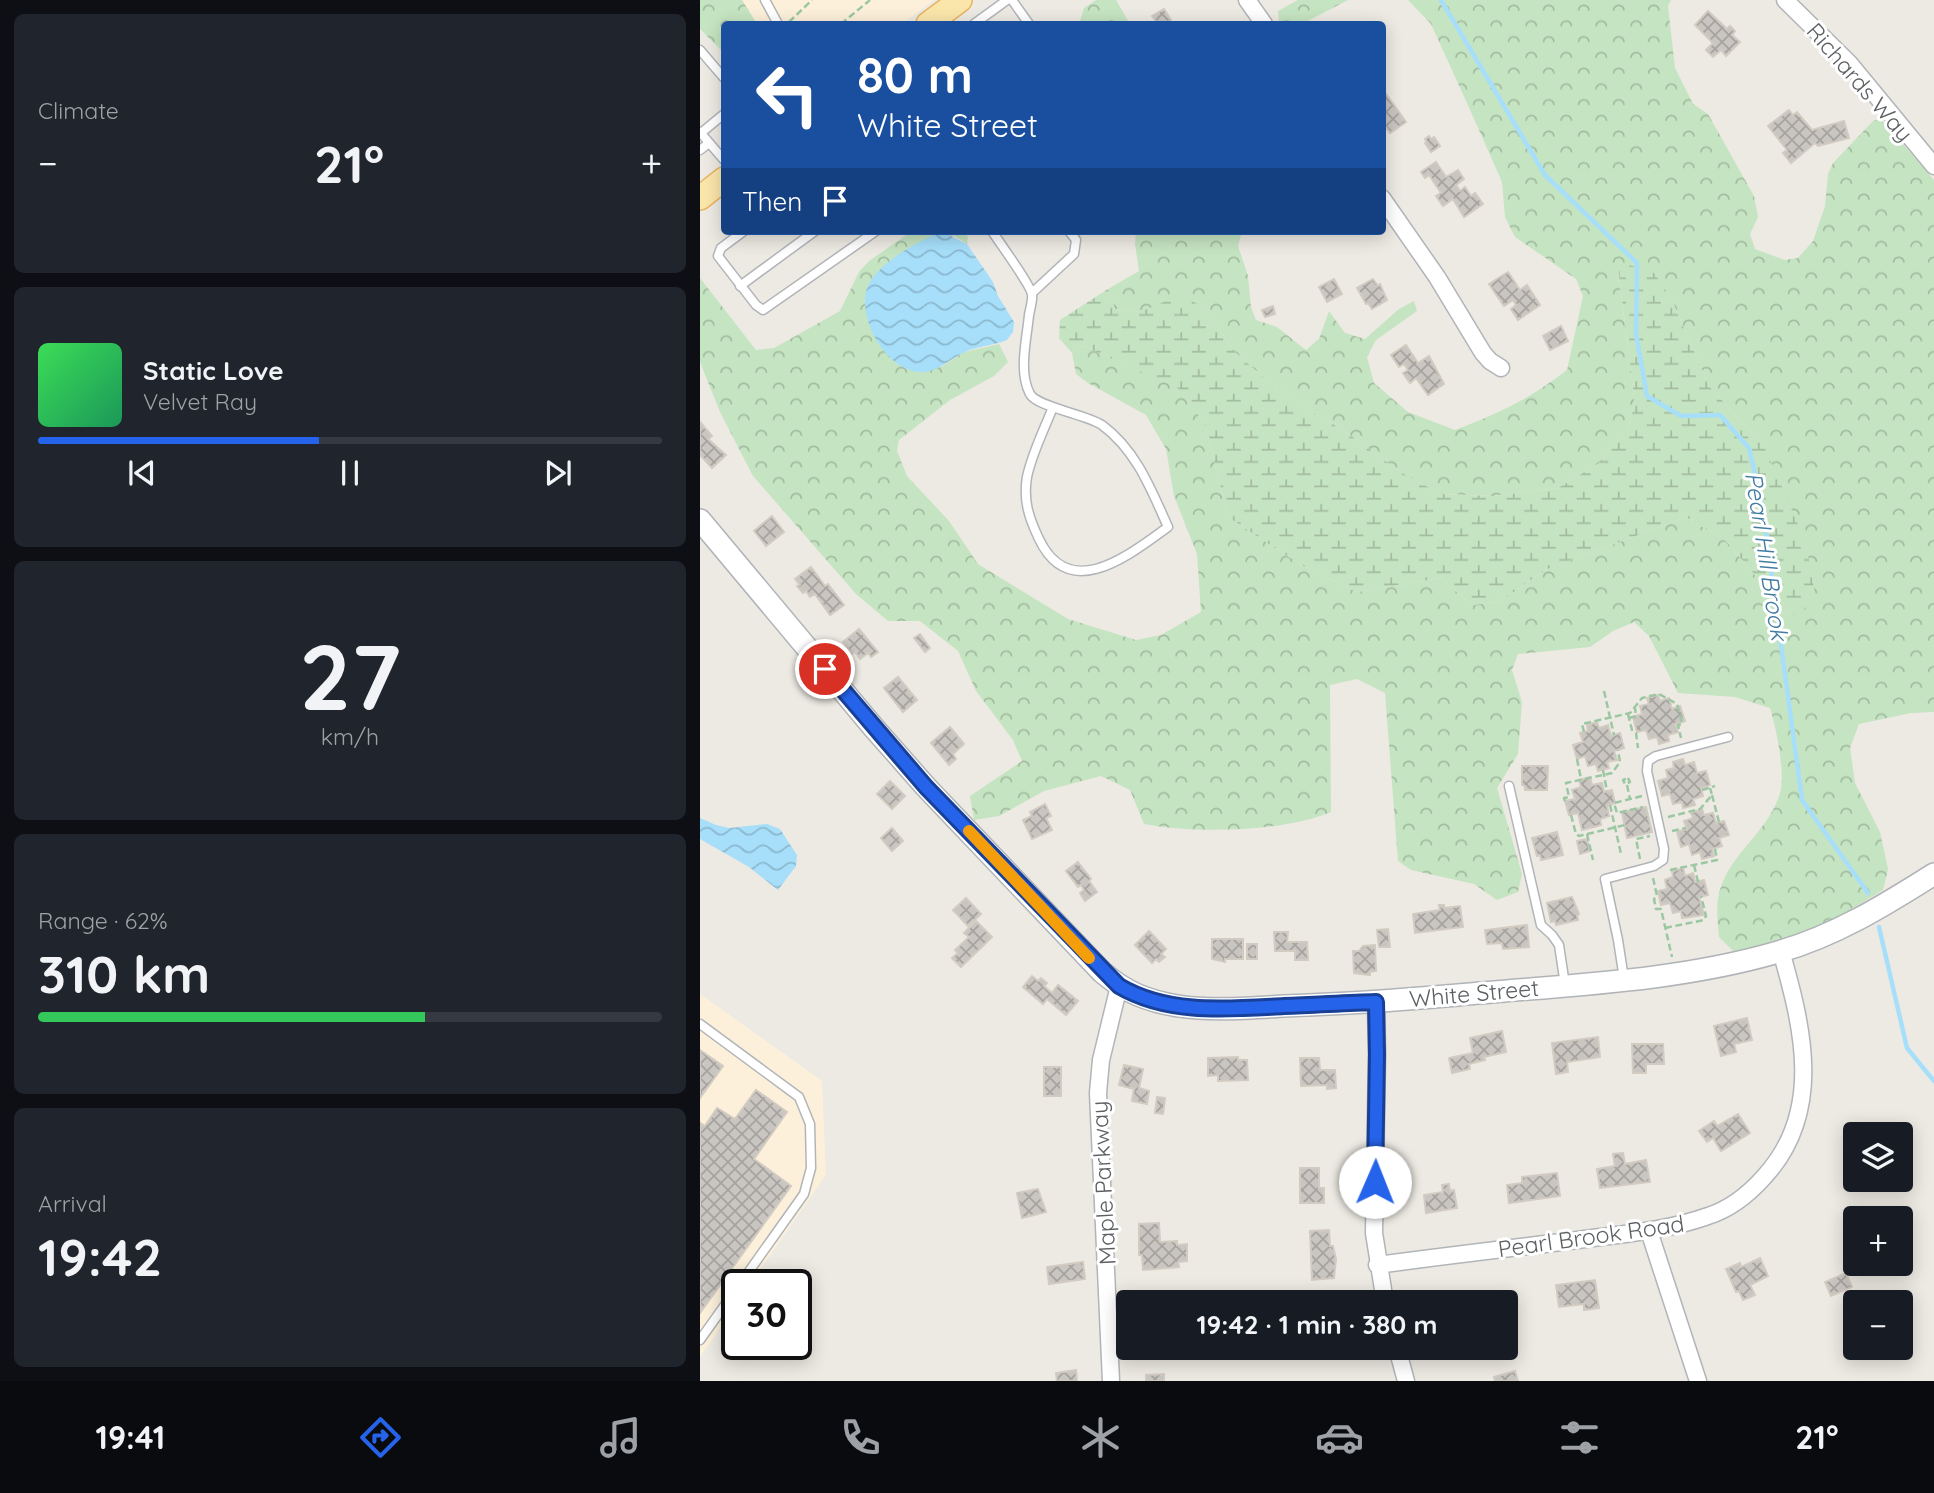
<!DOCTYPE html>
<meta charset="utf-8">
<style>
:root{--surface:#171b24;--page:#20242c;--text:#f1f3f6;--muted:#9ea1a6;--line:#363941;--accent:#2563eb}
body{margin:0;font-family:Quicksand,sans-serif;background:var(--page);color:var(--text);height:100vh;display:flex;flex-direction:column;font-size:26px;white-space:nowrap}
*{box-sizing:border-box;margin:0}
p{font-size:23px;color:var(--muted)}
.icon{flex:none;width:38px;height:38px;fill:none;stroke:currentColor;stroke-width:2;stroke-linecap:round;stroke-linejoin:round}
.map{position:relative;flex:1;overflow:hidden}
.details{display:flex;flex-direction:column;gap:14px;padding:14px;background:#0d0f14;width:700px}
.details>*{flex:none}
.hud{position:absolute;left:21px;top:21px;width:665px;height:214px;border-radius:7px;box-shadow:0 4px 18px #0003;background:#1a4fa0;color:#fff;overflow:hidden}
.buttons{position:absolute;left:1143px;top:1122px;display:grid;gap:14px}
.buttons a{display:grid;place-items:center;width:70px;height:70px;border-radius:7px;background:var(--surface);box-shadow:0 4px 18px #0003;font-size:35px}
.speed{position:absolute;left:21px;top:1269px;display:flex;gap:14px;font-size:35px;font-weight:700;text-align:center}
.speed>*{display:grid;place-content:center;width:91px;height:91px;border-radius:50%;background:var(--surface);box-shadow:0 4px 18px #0003;line-height:1}
.speed .limit{border:4px solid #111;border-radius:10px;background:#fff;color:#111}
.pin{position:absolute;display:grid;place-items:center;width:60px;height:60px;color:#fff;margin:-30px;border:4px solid #fff;border-radius:50%;box-shadow:0 2px 7px #0007}
.me{position:absolute;width:77px;margin:-38px;rotate:1deg;stroke-linejoin:round;filter:drop-shadow(0 0 5px #0008)}
.turn{display:flex;align-items:center;gap:24px;height:147px;padding:0 21px;font-size:32px}
.turn .icon{width:91px;height:91px;stroke-width:2.5}
.turn b{display:block;font-size:49px;line-height:60px}
.then{display:flex;align-items:center;height:66px;padding:0 21px;background:#0003;gap:14px;font-size:26px}
.big{font-size:52px;font-weight:700;line-height:1.1}
.details .tile{flex:1;display:flex;flex-direction:column;justify-content:center;gap:10px;min-width:0;padding:0 24px;border-radius:10px;background:var(--page)}
.details .dial{align-items:center;gap:0}
.dial b{font-size:91px;line-height:1}
.song{display:flex;align-items:center;gap:21px}
.cover{width:84px;height:84px;border-radius:10px;background:linear-gradient(135deg,hsl(130 70% 55%),hsl(150 70% 35%))}
.played{height:7px;border-radius:4px;background:linear-gradient(90deg,var(--accent) 45%,var(--line) 45%)}
.keys{display:flex;justify-content:space-around;direction:ltr}
.heat{display:flex;justify-content:space-between;align-items:center;font-size:38px;direction:ltr}
.charge{height:10px;border-radius:5px;background:linear-gradient(90deg,#34c759 62%,var(--line) 0)}
.trip{position:absolute;left:416px;top:1290px;width:402px;height:70px;border-radius:7px;background:var(--surface);box-shadow:0 4px 18px #0003;font-weight:700;line-height:70px;text-align:center}
.dock{display:flex;height:112px;justify-content:space-around;align-items:center;background:#090b0e;color:var(--muted)}
.dock .icon{width:49px;height:49px}
.dock .on{color:var(--accent)}
.dock b{font-size:32px;color:var(--text)}
main{display:flex;flex:1;min-height:0}
.map>svg:first-child{display:block}
</style>
<main>
<section class="details">
<div class="tile"><p>Climate</p>
<div class="heat"><a>−</a><b class="big">21°</b><a>+</a></div>
</div>
<div class="tile">
<div class="song"><i class="cover"></i><div><b>Static Love</b><p>Velvet Ray</p></div></div>
<div class="played"></div>
<div class="keys"><svg class="icon" aria-label="previous" viewBox="0 0 24 24"><path d="M18 5L8 12l10 7zM5 5v14"/></svg><svg class="icon" aria-label="pause" viewBox="0 0 24 24"><path d="M8 5v14M16 5v14"/></svg><svg class="icon" aria-label="next" viewBox="0 0 24 24"><path d="M6 5l10 7-10 7zM19 5v14"/></svg></div>
</div>
<div class="tile dial"><b>27</b><p>km/h</p></div>
<div class="tile"><p>Range · 62%</p><b class="big">310 km</b><div class="charge"></div></div>
<div class="tile"><p>Arrival</p><b class="big">19:42</b></div>
</section>
<div class="map">
<svg width="1234" height="1381" viewBox="0 0 1234 1381">
<defs>
<pattern id="forest-crowns" width="20" height="18" patternUnits="userSpaceOnUse" patternTransform="scale(1.75)"><rect width="20" height="18" fill="#c5e4c1"/><path d="M2 6a3 3 0 1 1 6 0M12 15a3 3 0 1 1 6 0" fill="none" stroke="#a3bca0"/></pattern>
<pattern id="wetland-marsh" width="20" height="14" patternUnits="userSpaceOnUse" patternTransform="scale(1.75)"><rect width="20" height="14" fill="#c5e4c1"/><path d="M1 5h8M5 5V1M11 12h8M15 12V8" fill="none" stroke="#a3bca0"/></pattern>
<pattern id="water-waves" width="16" height="10" patternUnits="userSpaceOnUse" patternTransform="scale(1.75)"><rect width="16" height="10" fill="#a7dffa"/><path d="M0 5q4-4 8 0t8 0" fill="none" stroke="#8bb8ce"/></pattern>
<pattern id="building-cross-hatch" width="8" height="8" patternUnits="userSpaceOnUse" patternTransform="scale(1.75)"><rect width="8" height="8" fill="#c9c5c0"/><path d="M0 0l8 8M0 8l8-8" fill="none" stroke="#a6a3a0"/></pattern>
</defs>
<rect width="100%" height="100%" fill="#edeae3"/>
<g fill="#fcf0da">
<path d="M42,0H234L202,24H57Z"/>
<path d="M0,994L122,1081L126,1175L50,1284H37V1304L0,1357Z"/>
</g>
<g fill="url(#forest-crowns)">
<path d="M0,0H42L57,24H24V53L0,29Z"/>
<path d="M396,0H416L430,24H379L384,8Z"/>
<path d="M598,0H648L602,24H579L578,11Z"/>
<path d="M708,0H971L968,6L975,68L993,104L1008,114L1054,196L1058,217L1050,234L1055,249L1085,260L1098,258L1113,241L1125,206L1128,174L1133,163L1174,120L1183,121L1234,180V712L1211,713L1159,724L1150,748L1155,783L1180,832L1188,869L1183,890L1142,915L1094,939L1034,952L1019,937C1018,925 1016,911 1018,899C1024,857 1069,833 1080,793C1086,774 1076,727 1070,708L1035,697L978,693L949,636L934,622L913,631L890,647L818,654L812,670L822,702L818,754L797,788L822,874L818,892L797,900L774,884L711,870L698,861L685,693L657,679L630,685L631,812C584,832 495,834 444,824L430,790L401,776L344,791L299,816L274,820L270,796L322,761L313,740L276,691L258,651L220,621H188L156,594L53,476L20,412L0,362V278L56,350L74,348L140,311L159,272L169,261L212,231H263L268,237L267,244L253,235L241,367L264,352L299,344L308,362L294,376L250,400L199,440L197,451L207,476L249,521L278,564L368,619L436,640L461,635L501,612L497,554L474,496L466,449L446,415L388,383L376,374L372,353L383,346L478,387L505,424L528,517L601,565L657,592L741,578L772,605L801,601L845,570L986,517L1026,541L1089,615L1065,448L1009,386L971,298L918,269L935,404L927,429L898,464L858,488L794,496L741,494L702,473L646,432L604,407L563,377L536,353L505,310L440,312L415,309L408,289L439,271L435,244L436,231H542L538,246L548,276L551,307L556,320L577,327L606,350L619,339L629,311L645,333L665,339L699,309L714,301L717,311L676,340L667,357L674,383L708,412L755,430C801,412 828,400 867,370L883,296L876,279L815,237L805,217L802,182L771,112L731,24Z"/>
</g>
<path fill="url(#wetland-marsh)" d="M924,263L954,273L971,298L1009,386L1065,448L1106,543L1115,594L1103,613L1089,615L1026,541L986,517L845,570L801,601L772,605L741,578L657,592L601,565L528,517L505,424L478,388L383,346L372,353L359,338L360,320L408,289L415,309L440,312L483,294L505,310L536,353L563,377L604,407L646,432L702,473L741,494L794,496L858,488L898,464L927,429L935,404L918,268Z"/>
<g fill="url(#water-waves)">
<path d="M243,232L267,244L293,282L298,296L314,322L313,332L307,340C293,346 275,346 261,354C249,360 237,372 223,372C187,373 157,320 167,288C174,266 221,238 243,232Z"/>
<path d="M0,818L16,825L29,828L67,824L80,829L97,855L96,866L78,890L49,867L0,839Z"/>
</g>
<g fill="none" stroke-linecap="round" stroke-linejoin="round">
<g stroke="#a7dffa" stroke-width="4.5">
<path d="M741,0L845,175L937,263L936,334L947,396L981,416L1020,415L1049,448L1062,504L1102,800L1168,893"/>
<path d="M1179,927L1207,1048L1234,1081"/>
</g>
</g>
<g fill="url(#building-cross-hatch)" stroke="#d2cbc2" stroke-width="2">
<path d="M464,9L471,20L465,24H458L452,16Z"/>
<path d="M1008,11L1027,29L1030,26L1035,31L1032,35L1040,42L1026,56L1021,50L1013,57L1006,50L1013,43L995,25Z"/>
<path d="M684,91L706,122L690,133L685,126L682,127V92Z"/>
<path d="M1089,110L1093,115L1097,112L1112,130L1144,121L1149,138L1118,146L1115,143L1091,163L1083,153L1087,150L1068,126Z"/>
<path d="M729,136L731,139L734,137L740,146L731,152L725,143L727,142L725,139Z"/>
<path d="M736,162L746,177L758,170L764,179L756,185L760,191L765,187L771,196L775,193L783,204L764,217L753,199L743,206L736,196L741,193L729,175L725,178L721,172Z"/>
<path d="M808,272L820,290L827,285L840,305L818,320L811,309L816,305L813,300L804,306L789,284Z"/>
<path d="M634,279L642,294L627,302L619,287Z"/>
<path d="M673,279L678,286L680,284L687,300L672,309L668,303L666,304L657,288Z"/>
<path d="M573,306L575,314L565,317L562,310Z"/>
<path d="M861,326L868,341L850,350L843,336Z"/>
<path d="M706,345L718,363L729,356L744,384L728,395L716,378L710,383L703,373L708,370L704,364L699,367L691,355Z"/>
<path d="M0,422L12,436L8,439L26,455L12,468L0,455Z"/>
<path d="M72,516L84,532L66,546L54,531Z"/>
<path d="M111,567L125,586L128,584L144,605L130,615L115,594L110,597L106,591L103,593L97,586L100,585L95,579Z"/>
<path d="M159,629L178,652L171,657L168,653L160,659L155,652L152,654L143,642Z"/>
<path d="M220,634L230,648L225,652L214,638Z"/>
<path d="M198,677L217,700L203,712L184,688Z"/>
<path d="M958,695L960,701L969,698L972,709L980,706L985,721L975,724L978,732L968,735L969,741L959,744L957,737L949,739L946,730L937,732L933,717L942,714L940,706L949,704L947,698Z"/>
<path d="M897,722L899,728L908,725L911,736L920,733L924,748L914,751L917,760L907,762L909,768L898,771L896,764L888,766L885,756L877,759L873,745L883,742L880,733L888,731L887,725Z"/>
<path d="M250,727L264,744L253,754L256,759L249,765L231,743Z"/>
<path d="M983,759L985,765L994,762L997,773L1006,771L1010,785L1001,788L1003,796L993,799L995,805L983,808L982,802L973,804L970,794L962,796L958,781L968,778L966,770L974,768L973,762Z"/>
<path d="M822,766H848L847,790H825V786L822,785Z"/>
<path d="M890,777L892,785L902,783L904,792L912,790L915,803L907,806L909,816L900,819L901,825L882,830L878,813L869,815L865,801L875,799L872,790L881,787L879,780Z"/>
<path d="M190,781L205,796L192,809L177,794Z"/>
<path d="M345,804L351,816L346,818L352,830L332,839L323,820L332,816L330,812Z"/>
<path d="M946,807L952,832L927,838L922,812Z"/>
<path d="M1002,809L1004,815L1013,813L1016,823L1024,821L1029,835L1019,838L1022,846L1012,849L1014,856L1002,859L1000,852L992,855L989,844L981,847L977,832L987,829L984,821L993,818L991,813Z"/>
<path d="M192,828L203,841L192,851L181,838Z"/>
<path d="M857,832L863,855L841,860L840,855L837,856L832,838Z"/>
<path d="M887,839L890,851L880,854L877,841Z"/>
<path d="M378,862L391,879L389,881L397,892L385,901L380,893L384,890L381,885L378,887L366,871Z"/>
<path d="M983,868L985,876L993,873L995,882L1004,880L1008,895L999,897L1004,915L982,918L981,911L973,913L970,903L961,905L958,891L967,889L965,880L973,877L972,871Z"/>
<path d="M872,897L879,914L877,915L878,920L856,925L855,921L851,922L847,903Z"/>
<path d="M266,898L281,914L268,926L253,910Z"/>
<path d="M739,905H744V908L760,906L763,927L715,933L713,914L740,910Z"/>
<path d="M276,921L292,937L261,967L252,958L258,953L255,950L269,937L264,933Z"/>
<path d="M827,925L829,947L803,949L802,943L787,944L785,930Z"/>
<path d="M688,929L690,947H679L677,930Z"/>
<path d="M449,931L466,949L461,954L465,957L459,962L456,959L452,963L435,945Z"/>
<path d="M574,932H588L587,942H607L608,960H595V951H575Z"/>
<path d="M512,939H543V959H525V962L512,959Z"/>
<rect x="547" y="944" width="10" height="15"/>
<path d="M675,945L676,971L670,972V975L654,973L653,951H659L663,946Z"/>
<path d="M332,976L338,981L341,978L347,983L344,986L352,993L358,985L378,1001L366,1015L347,999L343,1004L323,987Z"/>
<path d="M1047,1018L1052,1040L1034,1044L1036,1052L1021,1056L1014,1026Z"/>
<path d="M802,1031L806,1052L784,1057L785,1060L769,1064L770,1069L752,1073L749,1058L773,1053L770,1038Z"/>
<path d="M898,1037L900,1057L867,1062L868,1072L856,1074L852,1043Z"/>
<path d="M932,1044H963L964,1064H946V1073H933Z"/>
<path d="M0,1050L23,1066L0,1098Z"/>
<path d="M538,1057V1060H547L548,1080L518,1081V1075L508,1076V1058Z"/>
<path d="M600,1058H619L620,1070H635L636,1088L627,1089V1085L601,1086Z"/>
<path d="M424,1065L443,1069L439,1088L449,1091L447,1104L432,1101L434,1089L419,1085Z"/>
<rect x="344" y="1067" width="17" height="29"/>
<path d="M56,1090L87,1112L54,1159L91,1186L0,1313V1123L5,1126L17,1108L35,1119Z"/>
<path d="M457,1097L465,1098L463,1114L455,1113Z"/>
<path d="M1038,1114L1050,1133L1021,1151L1013,1138L1007,1142L999,1131L1014,1121L1017,1126Z"/>
<path d="M923,1153L925,1164L946,1160L950,1182L900,1188L897,1169L915,1166L913,1154Z"/>
<path d="M600,1168H619V1188H624V1203H600Z"/>
<path d="M857,1173L860,1196L809,1203L807,1185L822,1183V1177Z"/>
<path d="M749,1184L750,1191L754,1190L757,1208L726,1213L724,1195L743,1192L742,1185Z"/>
<path d="M338,1189L346,1212L322,1218L317,1193Z"/>
<path d="M459,1223L460,1242L477,1241V1245L487,1244V1261L478,1262L479,1267L443,1270L442,1255H439V1224Z"/>
<path d="M629,1230L630,1246H633L636,1259L634,1278L612,1280L610,1231Z"/>
<path d="M1060,1258L1068,1276L1050,1285L1055,1295L1043,1300L1039,1291L1036,1292L1026,1269L1040,1263L1041,1267Z"/>
<path d="M383,1262L385,1279L349,1284L347,1267Z"/>
<path d="M1146,1273L1152,1287L1131,1296L1125,1282Z"/>
<path d="M895,1280L899,1308L884,1310V1304L859,1307L856,1285Z"/>
<path d="M794,1295V1297L811,1295L814,1314L807,1315V1302H762L761,1299Z"/>
<path d="M445,1348H468V1353L445,1352Z"/>
<path d="M376,1370L377,1381H357L356,1373Z"/>
<path d="M815,1371L818,1381H795L794,1377Z"/>
<path d="M464,1374V1381H446V1375Z"/>
</g>
<g fill="none" stroke-linecap="round" stroke-linejoin="round">
<g stroke="#b1b5b8" stroke-width="11">
<g id="lane">
<path d="M65,0L78,24"/>
<path d="M312,0L329,24"/>
<path d="M274,24L307,0"/>
<path d="M0,50L24,78"/>
<path d="M0,132L24,160"/>
<path d="M1,133L24,114"/>
<path d="M0,150L9,143"/>
<path d="M44,231L21,248L18,256L56,305L63,310L176,231"/>
<path d="M292,231C299,242 330,284 332,294C333,300 330,309 329,315C327,338 318,372 330,394C337,407 385,414 402,425C436,450 451,489 468,527C430,554 370,604 339,539C329,518 323,501 327,477C332,453 344,430 353,407"/>
<path d="M40,286L115,231"/>
<path d="M332,293L374,254L376,240L369,231"/>
<path d="M809,786L841,925L852,935L859,945L865,985"/>
<path d="M924,979L918,940L905,879L954,866L963,860L964,849L947,771L948,761L956,756L1028,737"/>
<path d="M0,1024L99,1097L110,1124L111,1168L104,1194L40,1284"/>
<path d="M0,1340L37,1288"/>
</g>
</g>
<g stroke="#b1b5b8" stroke-width="19">
<g id="street">
<path d="M547,0L564,24"/>
<path d="M1085,0L1150,64L1234,166"/>
<path d="M682,198L737,277L783,353L790,361L801,368"/>
<path d="M676,1002L677,1054L674,1233L685,1302"/>
<path d="M949,1231L998,1381"/>
<path d="M677,1265C744,1256 811,1248 878,1240C921,1234 966,1231 1008,1216C1030,1209 1048,1195 1064,1177C1124,1112 1103,1028 1081,951"/>
<path d="M697,1348L706,1381"/>
<path d="M411,1381L398,1093L401,1060L419,986"/>
</g>
</g>
<g stroke="#b0b4b8" stroke-width="24">
<path id="secondary" d="M0,520L174,728L226,787L402,972C425,992 447,1001 478,1006C513,1011 549,1008 584,1006C642,1004 700,1000 758,995C865,985 975,982 1078,952C1135,936 1185,905 1234,874"/>
</g>
<g stroke="#e9b460" stroke-width="26">
<g id="primary">
<path d="M228,24L260,0"/>
<path d="M0,198L24,179"/>
</g>
</g>
<g stroke="#9cc7a3" stroke-width="2.5" stroke-dasharray="7 3.5" stroke-linecap="butt">
<path d="M89,22L112,0"/>
<path d="M141,24L170,0"/>
<path d="M904,691L914,735"/>
<path d="M928,714L932,730L936,733L938,748"/>
<path d="M929,718L936,716L935,708"/>
<path d="M884,732L882,724L930,713L942,698L959,694L977,704L982,724L978,725L981,738"/>
<path d="M877,759L881,779"/>
<path d="M903,770L907,791"/>
<path d="M928,778L930,782L925,784L923,780Z"/>
<path d="M927,785L930,799"/>
<path d="M1002,790L1015,786"/>
<path d="M1012,795L1019,822"/>
<path d="M942,796L914,803L917,813L943,807"/>
<path d="M865,801L864,798L869,797L866,783L912,773L920,762L918,750"/>
<path d="M910,805L921,854"/>
<path d="M871,815L876,834L879,836L925,825"/>
<path d="M968,817L1000,809L1012,795L1010,788"/>
<path d="M972,831L986,828"/>
<path d="M887,834L893,860"/>
<path d="M940,859L936,839L950,836"/>
<path d="M994,865L998,882"/>
<path d="M970,870L1017,860L1015,849"/>
<path d="M953,878L957,896L954,899L956,909H961L972,957"/>
<path d="M965,928L1004,920L1006,916L1001,896"/>
</g>
<use href="#lane" stroke="#fff" stroke-width="8"/>
<use href="#street" stroke="#fff" stroke-width="16"/>
<use href="#secondary" stroke="#fff" stroke-width="21"/>
<use href="#primary" stroke="#fae5ab" stroke-width="23"/>
</g>
<g fill="none" stroke-linecap="round" stroke-linejoin="round">
<g stroke="#184099" stroke-width="18">
<path id="route" d="M125,669L226,787L419,986C468,1015 528,1009 584,1006C614,1005 645,1003 676,1002L677,1054L675,1182"/>
</g>
<use href="#route" stroke="#2563eb" stroke-width="12"/>
<path stroke="#f59e0b" stroke-width="12" d="M269,831L389,958"/>
</g>
<g text-anchor="middle" dominant-baseline="central" stroke-width="6" stroke-linejoin="round" paint-order="stroke">
<g font-size="23" fill="#5c6063" stroke="#fff">
<text transform="translate(1160 82) rotate(49)">Richards Way</text>
<text transform="translate(774 993) rotate(-5)">White Street</text>
<text transform="translate(403 1183) rotate(-93)">Maple Parkway</text>
<text transform="translate(891 1236) rotate(-8)">Pearl Brook Road</text>
</g>
<g font-size="24" font-style="italic" fill="#417ca2" stroke="#fff">
<text transform="translate(1067 556) rotate(81)">Pearl Hill Brook</text>
</g>
</g>
</svg>
<div class="buttons">
<a><svg class="icon" aria-label="layers" viewBox="0 0 24 24"><path d="M12 4l9 5-9 5-9-5zM3 14l9 5 9-5"/></svg></a>
<a>+</a>
<a>−</a>
</div>
<div class="speed"><div class="limit">30</div></div>
<div class="pin" style="left:125px;top:669px;background:#d93025"><svg class="icon" aria-label="arrive" viewBox="0 0 24 24"><path d="M6 21V4h12l-3 4 3 4H6"/></svg></div>
<svg class="me" style="left:675px;top:1182px" viewBox="-20 -20 40 40"><circle r="19" fill="#fff"/><path d="M0-13L10 11 0 6-10 11z" fill="#2563eb"/></svg>
<div class="trip">19:42 · 1 min · 380 m</div>
<div class="hud">
<div class="turn"><svg class="icon" aria-label="left" viewBox="0 0 24 24"><path d="M17 20v-9H6M10 6l-5 5 5 5"/></svg><div><b>80 m</b>White Street</div></div>
<div class="then">Then<svg class="icon" aria-label="arrive" viewBox="0 0 24 24"><path d="M6 21V4h12l-3 4 3 4H6"/></svg></div>
</div>
</div>
</main>
<nav class="dock">
<b>19:41</b>
<svg class="icon on" aria-label="directions" viewBox="0 0 24 24"><path d="M12 3l9 9-9 9-9-9zM9 14v-3h6M13 9l2 2-2 2"/></svg>
<svg class="icon" aria-label="music" viewBox="0 0 24 24"><path d="M9 18V5l10-2v13"/><circle cx="6" cy="18" r="3"/><circle cx="16" cy="16" r="3"/></svg>
<svg class="icon" aria-label="phone" viewBox="0 0 24 24"><path d="M5 4h4l2 5-3 2q2 4 5 5l2-3 5 2v4C11 20 4 13 5 4z"/></svg>
<svg class="icon" aria-label="climate" viewBox="0 0 24 24"><path d="M12 3v18M4 7l16 10M4 17L20 7"/></svg>
<svg class="icon" aria-label="car" viewBox="0 0 24 24"><path d="M5 17H2v-5l4-1 3-4h7l3 4 3 1v5h-3M9 17h6M6 11h13"/><circle cx="7" cy="17" r="2"/><circle cx="17" cy="17" r="2"/></svg>
<svg class="icon" aria-label="filters" viewBox="0 0 24 24"><path d="M4 7h16M4 17h16"/><circle cx="9" cy="7" r="2"/><circle cx="15" cy="17" r="2"/></svg>
<b>21°</b>
</nav>
